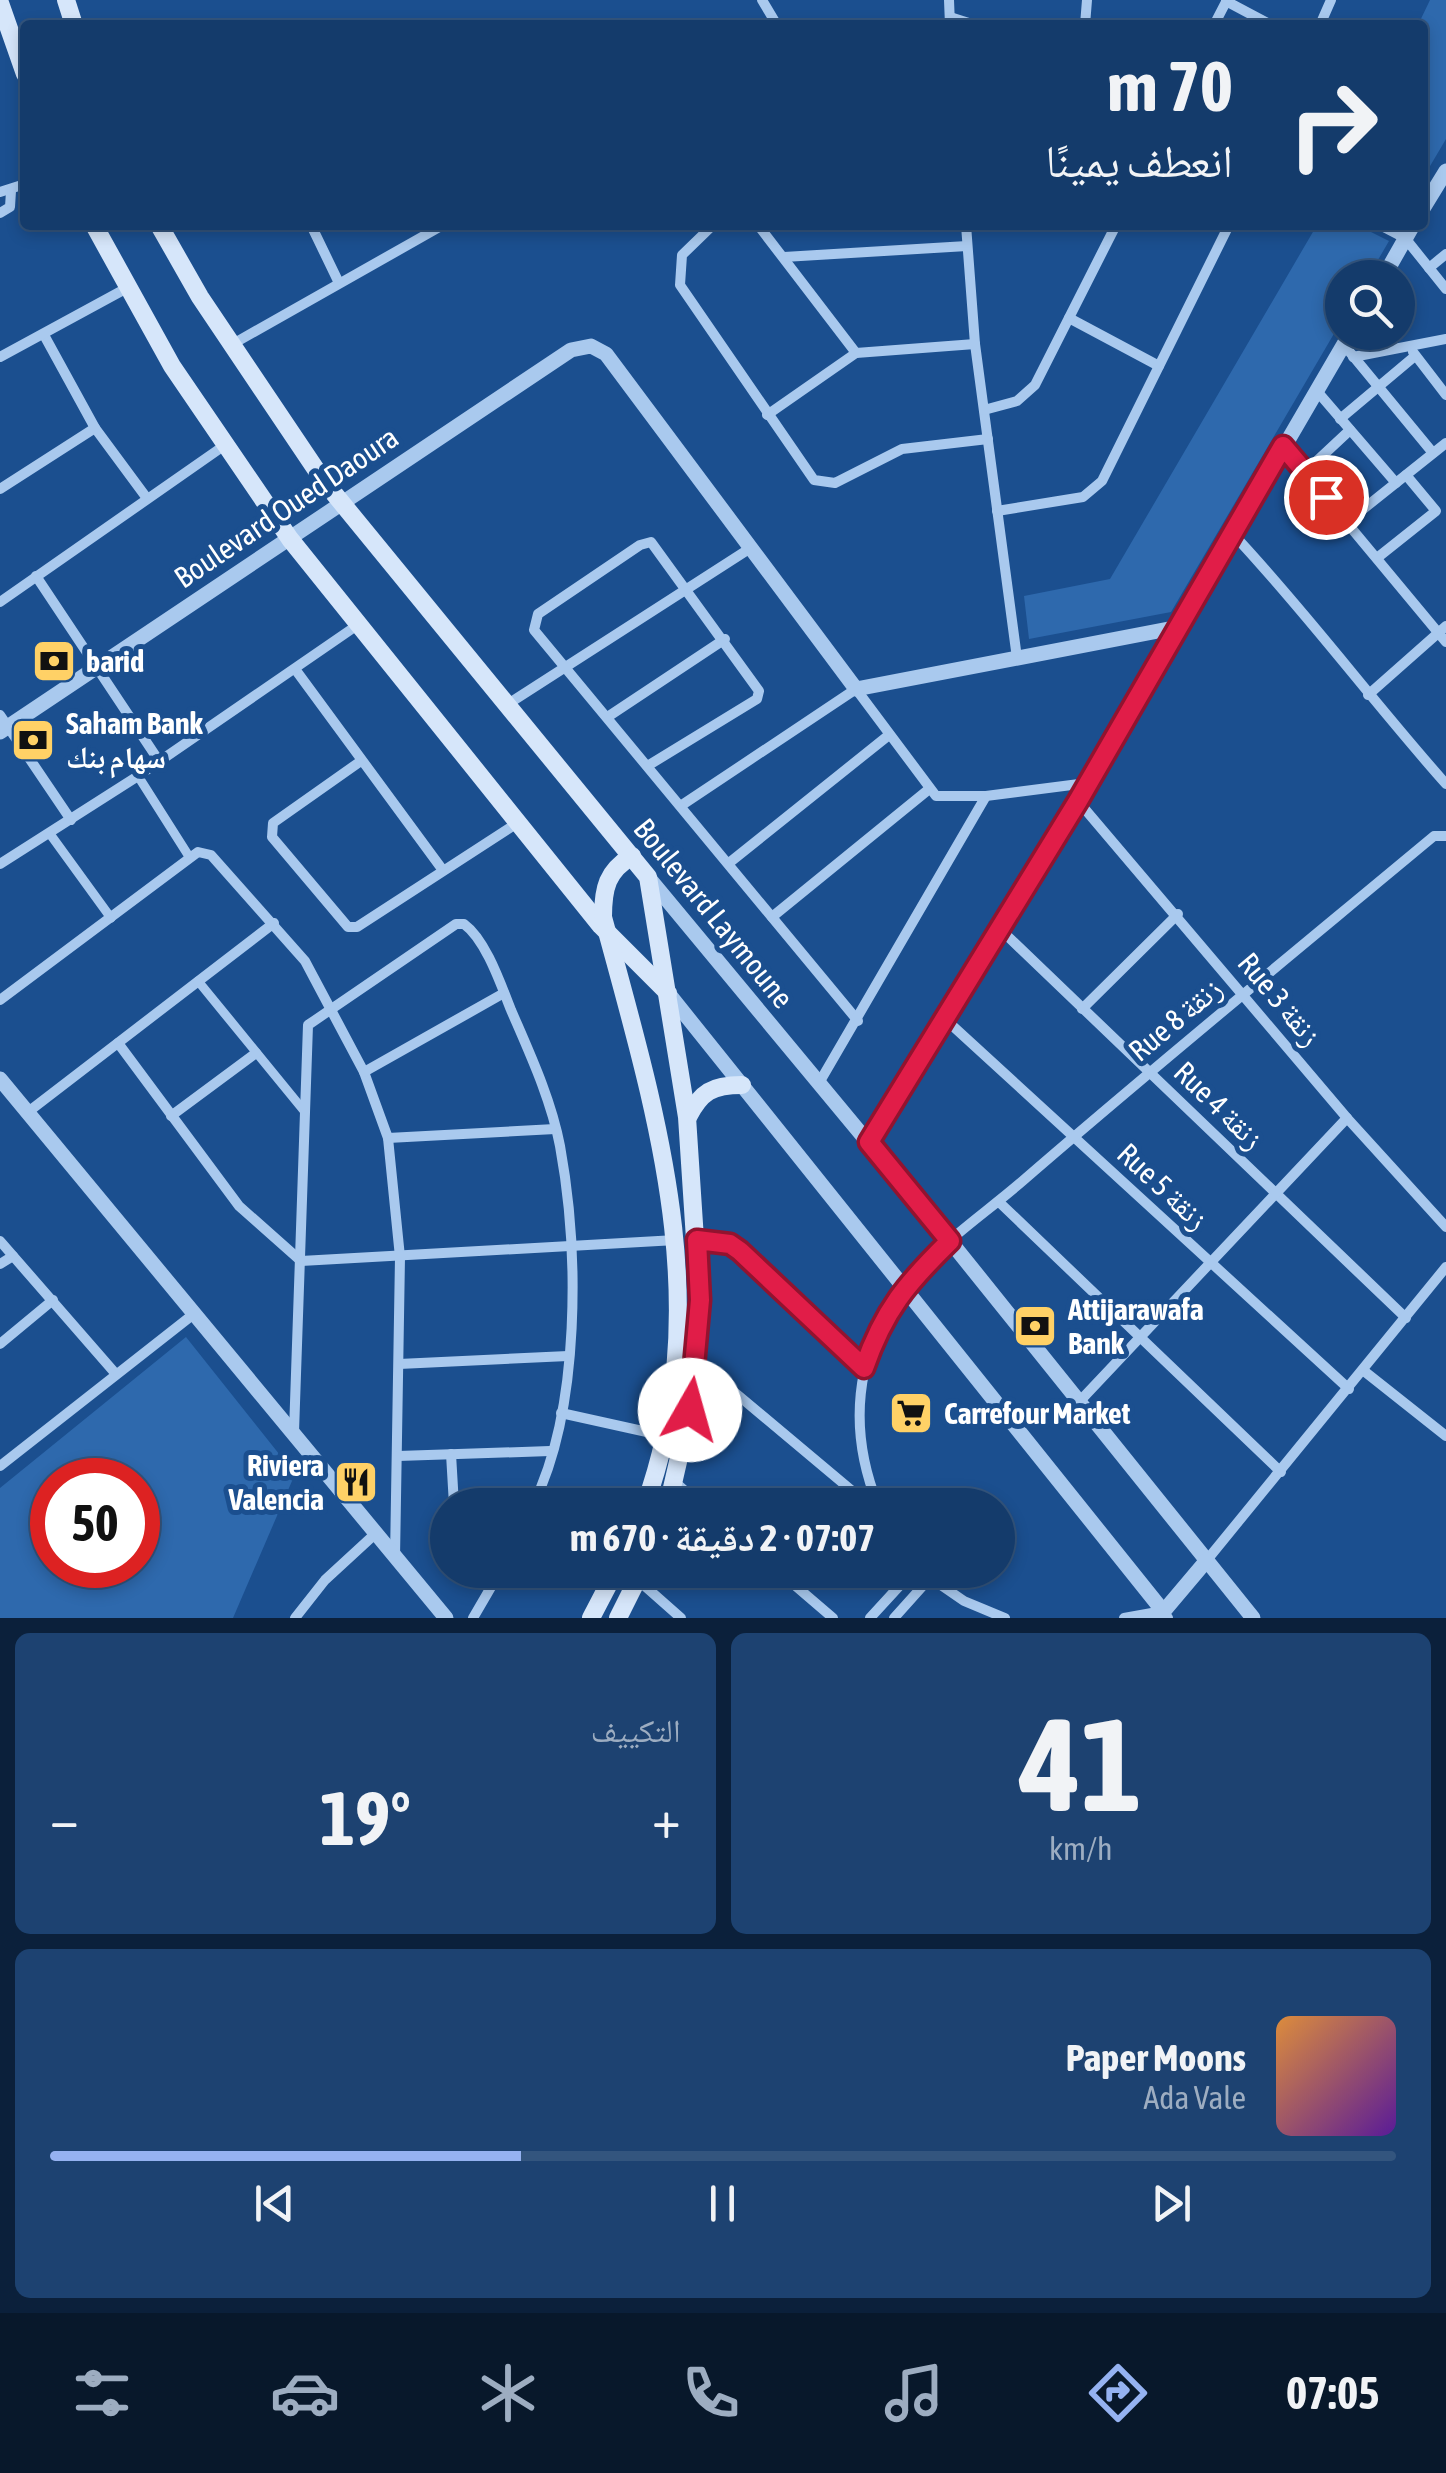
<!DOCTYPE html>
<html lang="ar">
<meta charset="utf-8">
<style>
:root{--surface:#143b6b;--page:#1d4271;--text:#f1f3f6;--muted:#9dadc1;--line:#33557e;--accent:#95b2f1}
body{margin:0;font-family:"Asap Condensed","Noto Naskh Arabic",sans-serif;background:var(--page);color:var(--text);direction:rtl;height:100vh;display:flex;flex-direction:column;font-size:38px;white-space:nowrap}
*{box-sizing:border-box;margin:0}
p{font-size:32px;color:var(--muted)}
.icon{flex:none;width:55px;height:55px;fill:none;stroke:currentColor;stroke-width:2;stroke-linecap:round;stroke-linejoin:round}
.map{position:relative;height:1618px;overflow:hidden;direction:ltr}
.panel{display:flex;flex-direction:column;gap:15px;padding:15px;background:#0b203b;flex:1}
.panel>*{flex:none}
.hud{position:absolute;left:20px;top:20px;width:1408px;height:210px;border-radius:10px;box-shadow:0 5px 15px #0003,0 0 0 2px var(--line);direction:rtl;background:#143b6b;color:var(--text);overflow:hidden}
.buttons{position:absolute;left:1325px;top:260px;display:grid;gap:20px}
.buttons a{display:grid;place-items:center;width:90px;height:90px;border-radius:50%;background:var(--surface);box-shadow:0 5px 15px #0003,0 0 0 2px var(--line);font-size:50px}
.speed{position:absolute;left:30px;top:1458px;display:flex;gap:20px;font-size:50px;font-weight:700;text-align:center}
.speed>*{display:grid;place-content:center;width:130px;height:130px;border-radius:50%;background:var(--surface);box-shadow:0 5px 15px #0003,0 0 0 2px var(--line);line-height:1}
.speed .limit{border:15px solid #d22;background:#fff;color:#111}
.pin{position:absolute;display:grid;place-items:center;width:85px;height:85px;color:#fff;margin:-42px;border:5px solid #fff;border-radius:50%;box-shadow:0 2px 10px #0007}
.me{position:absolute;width:110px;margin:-55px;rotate:7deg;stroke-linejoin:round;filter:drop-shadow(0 0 8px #0008)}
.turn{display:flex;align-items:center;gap:35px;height:210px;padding:0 30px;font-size:45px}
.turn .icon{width:130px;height:130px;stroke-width:2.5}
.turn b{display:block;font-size:70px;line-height:85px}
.big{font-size:75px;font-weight:700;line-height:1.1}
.panel .widget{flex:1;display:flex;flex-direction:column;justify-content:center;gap:15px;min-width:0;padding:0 35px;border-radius:15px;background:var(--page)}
.panel .dial{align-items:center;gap:0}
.dial b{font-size:130px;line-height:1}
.song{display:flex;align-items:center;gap:30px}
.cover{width:120px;height:120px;border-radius:15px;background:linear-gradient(135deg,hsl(30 70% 55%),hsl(270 70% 35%))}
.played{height:10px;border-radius:5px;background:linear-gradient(90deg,var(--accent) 35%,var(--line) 35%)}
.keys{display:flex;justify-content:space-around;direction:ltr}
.heat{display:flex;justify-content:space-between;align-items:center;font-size:55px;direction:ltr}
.panel .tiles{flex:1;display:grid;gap:15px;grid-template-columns:1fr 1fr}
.widget:last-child{grid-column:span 2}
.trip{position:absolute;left:430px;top:1488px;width:585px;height:100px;border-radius:50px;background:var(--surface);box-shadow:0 5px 15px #0003,0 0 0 2px var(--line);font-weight:700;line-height:100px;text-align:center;direction:rtl}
.tabs{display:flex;height:160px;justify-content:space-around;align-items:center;background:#08182b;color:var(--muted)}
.tabs .icon{width:70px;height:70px}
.tabs .selected{color:var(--accent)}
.tabs b{font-size:45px;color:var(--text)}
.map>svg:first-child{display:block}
</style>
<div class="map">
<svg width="1446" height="1618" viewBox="0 0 1446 1618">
<rect width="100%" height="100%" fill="#1b4f8f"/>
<g fill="#2e69ad" fill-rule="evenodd">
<path d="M1430,0H1446V139L1423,178L1422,25H1418Z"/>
<path d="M1317,225H1357L1389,241L1368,277L1342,278V320L1171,612L1029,639L1024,596L1110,579Z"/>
<path d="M186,1337L295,1474L233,1618H0V1488ZM52,1480H138V1565H52Z"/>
</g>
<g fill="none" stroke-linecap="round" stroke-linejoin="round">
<g stroke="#a9c9ee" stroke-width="9">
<path d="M138,776L190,858"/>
<path d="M50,834L111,918"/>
<path d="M198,981L305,1112"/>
</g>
<g stroke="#a9c9ee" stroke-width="10">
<path d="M762,0L777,25"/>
<path d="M949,0L950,25"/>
<path d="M1226,1L1271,25"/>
<path d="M950,17L975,25"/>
<path d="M1085,25L1087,0"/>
<path d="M1214,25L1227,0"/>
<path d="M1320,25L1331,0"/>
<path d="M0,192L25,184"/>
<path d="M0,213L10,207L11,191"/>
<path d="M311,225L339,283"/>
<path d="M713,225L682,255L680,285L814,480L835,483L902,449L988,439"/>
<path d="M758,225L856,353"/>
<path d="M966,225L975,344L1017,658"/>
<path d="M1380,225L1405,238L1446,289"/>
<path d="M784,257L967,246"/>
<path d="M1429,268L1446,254"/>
<path d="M1069,318L1159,366"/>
<path d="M44,335L95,428L146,497"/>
<path d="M231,345L443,225"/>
<path d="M1344,345L1433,453"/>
<path d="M1413,352L1446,395"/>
<path d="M0,357L127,288"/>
<path d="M1353,357L1446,339"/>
<path d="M1316,390L1396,483"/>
<path d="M984,410L1017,401L1035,385L1116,225"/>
<path d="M767,415L856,353L975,344"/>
<path d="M1340,419L1415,356"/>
<path d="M1283,446L1446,642"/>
<path d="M1305,472L1350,430"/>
<path d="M0,489L95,428"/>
<path d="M997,511L1083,497L1102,481L1229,225"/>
<path d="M1347,522L1446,443"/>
<path d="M1233,534C1308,614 1373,702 1446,784"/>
<path d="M1377,558L1436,511L1406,475"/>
<path d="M36,576L159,761"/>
<path d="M0,602L225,445"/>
<path d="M295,669L442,869"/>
<path d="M1368,695L1446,626"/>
<path d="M508,704L749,549"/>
<path d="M0,715L71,820"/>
<path d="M609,716L725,639"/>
<path d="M361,761L273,823L272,837L348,927H357L519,822"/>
<path d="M649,765L757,699L759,691L651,542L640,545L538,614L534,630L858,1021"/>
<path d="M1078,801L1347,1118L1446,1227"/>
<path d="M682,805L856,689L936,796H986L1087,783"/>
<path d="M729,863L889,735"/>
<path d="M0,864L138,776L359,624"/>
<path d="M772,917L928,790"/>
<path d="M999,928L1406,1318"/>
<path d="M0,1000L198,852L211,855L305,961L364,1072L388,1138L400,1257L395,1558"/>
<path d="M1082,1009L1178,914"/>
<path d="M944,1018L1349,1389"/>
<path d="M118,1043L239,1206L301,1261L676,1240"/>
<path d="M364,1072L504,993"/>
<path d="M819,1083L986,796"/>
<path d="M28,1112L274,923"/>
<path d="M171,1116L256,1053"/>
<path d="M388,1138L555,1129"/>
<path d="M999,1202L1281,1472"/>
<path d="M0,1241L115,1373"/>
<path d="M697,1241L730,1244L740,1251L864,1368"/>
<path d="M0,1264L13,1256"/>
<path d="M0,1344L53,1300"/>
<path d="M696,1360L869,1505"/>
<path d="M399,1364L568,1356"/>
<path d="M1364,1371L1446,1436"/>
<path d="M1079,1402L1347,1118"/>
<path d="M561,1413L665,1436"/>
<path d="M294,1432L308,1025L456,924H464C486,940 501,985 511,1010C530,1054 551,1099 560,1146C579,1250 581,1408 533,1505"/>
<path d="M451,1454L454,1505"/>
<path d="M398,1456L550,1451"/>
<path d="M0,1466L195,1313"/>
<path d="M676,1483L701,1505"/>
<path d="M878,1505C854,1446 853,1387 878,1328C906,1264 975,1223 1026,1178C1160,1062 1297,950 1434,836H1446"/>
<path d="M1207,1560L1446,1267"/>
<path d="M777,1570L833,1618"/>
<path d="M919,1570L964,1601L1005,1618"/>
<path d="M638,1580L681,1618"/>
<path d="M295,1618L325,1580L375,1534"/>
<path d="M473,1618L501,1570"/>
<path d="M870,1618L914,1570"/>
<path d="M894,1618L929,1579"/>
<path d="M1124,1618L1163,1611L1168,1618"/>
</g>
<g stroke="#a9c9ee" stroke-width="15">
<path d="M1422,210L1446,171"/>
<path d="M1383,278L1413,225"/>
<path d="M0,732L571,350L591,346L606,354L856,689L1179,627"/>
<path d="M648,877L950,1241L1253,1618"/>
<path d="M668,993L1163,1611"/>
<path d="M0,1079L446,1618"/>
<path d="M869,1142L1078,801L1351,332"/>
<path d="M1158,1618L1207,1560"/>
</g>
<g stroke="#d6e6fa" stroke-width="18">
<path d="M66,0L74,25"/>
<path d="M0,3L25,74"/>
<path d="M94,225L172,366L290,539L601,926L668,993"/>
<path d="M159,225L200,297L323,480L648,877L687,1117L699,1300L690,1410L668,1505"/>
<path d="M632,856C607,871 603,888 603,917C656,1113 717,1304 645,1505"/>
<path d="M688,1117C701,1092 712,1085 742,1085"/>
<path d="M591,1618L616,1570"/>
<path d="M618,1618L642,1570"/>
</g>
</g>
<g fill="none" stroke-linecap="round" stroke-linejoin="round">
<g stroke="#92132f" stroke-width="25">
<path id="route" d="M690,1410L700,1300L697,1240L730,1244L740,1251L864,1368C884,1310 907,1283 950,1241L869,1142L1078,801L1283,446L1326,497"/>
</g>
<use href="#route" stroke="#e11d48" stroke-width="18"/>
</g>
<defs>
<g id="bank-square" transform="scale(2.25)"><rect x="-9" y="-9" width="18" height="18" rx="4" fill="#ffd166" stroke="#1b4f8f"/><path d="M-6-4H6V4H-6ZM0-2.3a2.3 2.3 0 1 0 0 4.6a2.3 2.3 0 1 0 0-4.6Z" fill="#111"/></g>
<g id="supermarket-square" transform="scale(2.25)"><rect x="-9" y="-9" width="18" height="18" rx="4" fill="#ffd166" stroke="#1b4f8f"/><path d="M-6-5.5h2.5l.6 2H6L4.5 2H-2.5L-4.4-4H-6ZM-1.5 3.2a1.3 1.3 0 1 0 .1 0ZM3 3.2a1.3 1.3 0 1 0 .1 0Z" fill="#111"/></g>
<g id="restaurant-square" transform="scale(2.25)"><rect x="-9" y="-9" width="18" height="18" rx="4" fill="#ffd166" stroke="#1b4f8f"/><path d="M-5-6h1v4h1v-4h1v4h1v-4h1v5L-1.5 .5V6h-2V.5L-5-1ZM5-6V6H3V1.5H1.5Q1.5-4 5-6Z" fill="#111"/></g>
</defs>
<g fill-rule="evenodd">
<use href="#bank-square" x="54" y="661"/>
<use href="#bank-square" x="33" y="740"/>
<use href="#bank-square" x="1035" y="1326"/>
<use href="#supermarket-square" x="911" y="1413"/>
<use href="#restaurant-square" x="356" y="1482"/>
</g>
<g text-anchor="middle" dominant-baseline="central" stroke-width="10" stroke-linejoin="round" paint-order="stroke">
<g font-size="30" fill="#fff" stroke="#1b4f8f">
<text transform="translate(286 507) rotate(-34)">Boulevard Oued Daoura</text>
<text transform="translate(714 913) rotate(51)">Boulevard Laymoune</text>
<text transform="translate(1280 999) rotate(50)">Rue 3 زنقة</text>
<text transform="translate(1175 1019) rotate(-40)">Rue 8 زنقة</text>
<text transform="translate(1219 1105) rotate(44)">Rue 4 زنقة</text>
<text transform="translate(1163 1186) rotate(43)">Rue 5 زنقة</text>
</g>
<g font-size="30" font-weight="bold" fill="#fff" stroke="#1b4f8f" text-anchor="start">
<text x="86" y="661">barid</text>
<text x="66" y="723">Saham Bank<tspan x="66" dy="34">سهام بنك</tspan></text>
<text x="1068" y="1309">Attijarawafa<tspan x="1068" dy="34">Bank</tspan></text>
<text x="944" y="1413">Carrefour Market</text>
<text x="324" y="1465" text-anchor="end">Riviera<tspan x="324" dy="34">Valencia</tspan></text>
</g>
</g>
</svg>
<div class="buttons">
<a><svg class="icon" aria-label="search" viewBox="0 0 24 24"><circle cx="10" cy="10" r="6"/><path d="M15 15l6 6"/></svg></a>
</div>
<div class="speed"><div class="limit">50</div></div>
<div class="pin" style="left:1326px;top:497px;background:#d93025"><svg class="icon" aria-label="arrive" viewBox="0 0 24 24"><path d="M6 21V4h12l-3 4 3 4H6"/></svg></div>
<svg class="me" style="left:690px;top:1410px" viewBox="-20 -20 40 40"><circle r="19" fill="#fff"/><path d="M0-13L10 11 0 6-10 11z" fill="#e11d48"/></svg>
<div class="trip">07:07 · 2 دقيقة · 670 m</div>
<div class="hud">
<div class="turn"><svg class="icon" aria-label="right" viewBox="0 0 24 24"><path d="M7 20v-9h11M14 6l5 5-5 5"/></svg><div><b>70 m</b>انعطف يمينًا</div></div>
</div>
</div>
<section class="panel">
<div class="tiles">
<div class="widget dial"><b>41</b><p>km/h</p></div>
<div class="widget"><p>التكييف</p>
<div class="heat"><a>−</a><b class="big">19°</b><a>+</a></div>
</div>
<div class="widget">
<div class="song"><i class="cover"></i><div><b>Paper Moons</b><p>Ada Vale</p></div></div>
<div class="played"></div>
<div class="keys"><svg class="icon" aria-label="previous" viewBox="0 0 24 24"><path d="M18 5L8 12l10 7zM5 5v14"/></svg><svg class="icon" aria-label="pause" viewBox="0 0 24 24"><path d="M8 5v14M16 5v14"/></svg><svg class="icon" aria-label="next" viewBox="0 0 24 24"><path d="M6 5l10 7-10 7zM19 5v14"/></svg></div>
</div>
</div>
</section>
<nav class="tabs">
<b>07:05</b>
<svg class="icon selected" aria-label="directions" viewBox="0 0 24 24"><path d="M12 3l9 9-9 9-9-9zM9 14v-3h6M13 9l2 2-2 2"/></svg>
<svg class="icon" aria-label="music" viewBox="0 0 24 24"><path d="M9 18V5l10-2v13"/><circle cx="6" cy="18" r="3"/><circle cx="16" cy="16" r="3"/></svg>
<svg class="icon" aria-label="phone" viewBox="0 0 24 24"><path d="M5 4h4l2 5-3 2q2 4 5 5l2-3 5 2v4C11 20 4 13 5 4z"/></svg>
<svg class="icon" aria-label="climate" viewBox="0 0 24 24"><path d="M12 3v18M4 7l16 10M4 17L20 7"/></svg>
<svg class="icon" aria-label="car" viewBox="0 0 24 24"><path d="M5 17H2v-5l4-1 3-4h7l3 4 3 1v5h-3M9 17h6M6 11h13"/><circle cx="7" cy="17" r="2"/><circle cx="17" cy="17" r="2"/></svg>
<svg class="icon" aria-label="filters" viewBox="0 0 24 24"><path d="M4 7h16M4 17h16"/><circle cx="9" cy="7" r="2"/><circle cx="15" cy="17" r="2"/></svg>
</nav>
